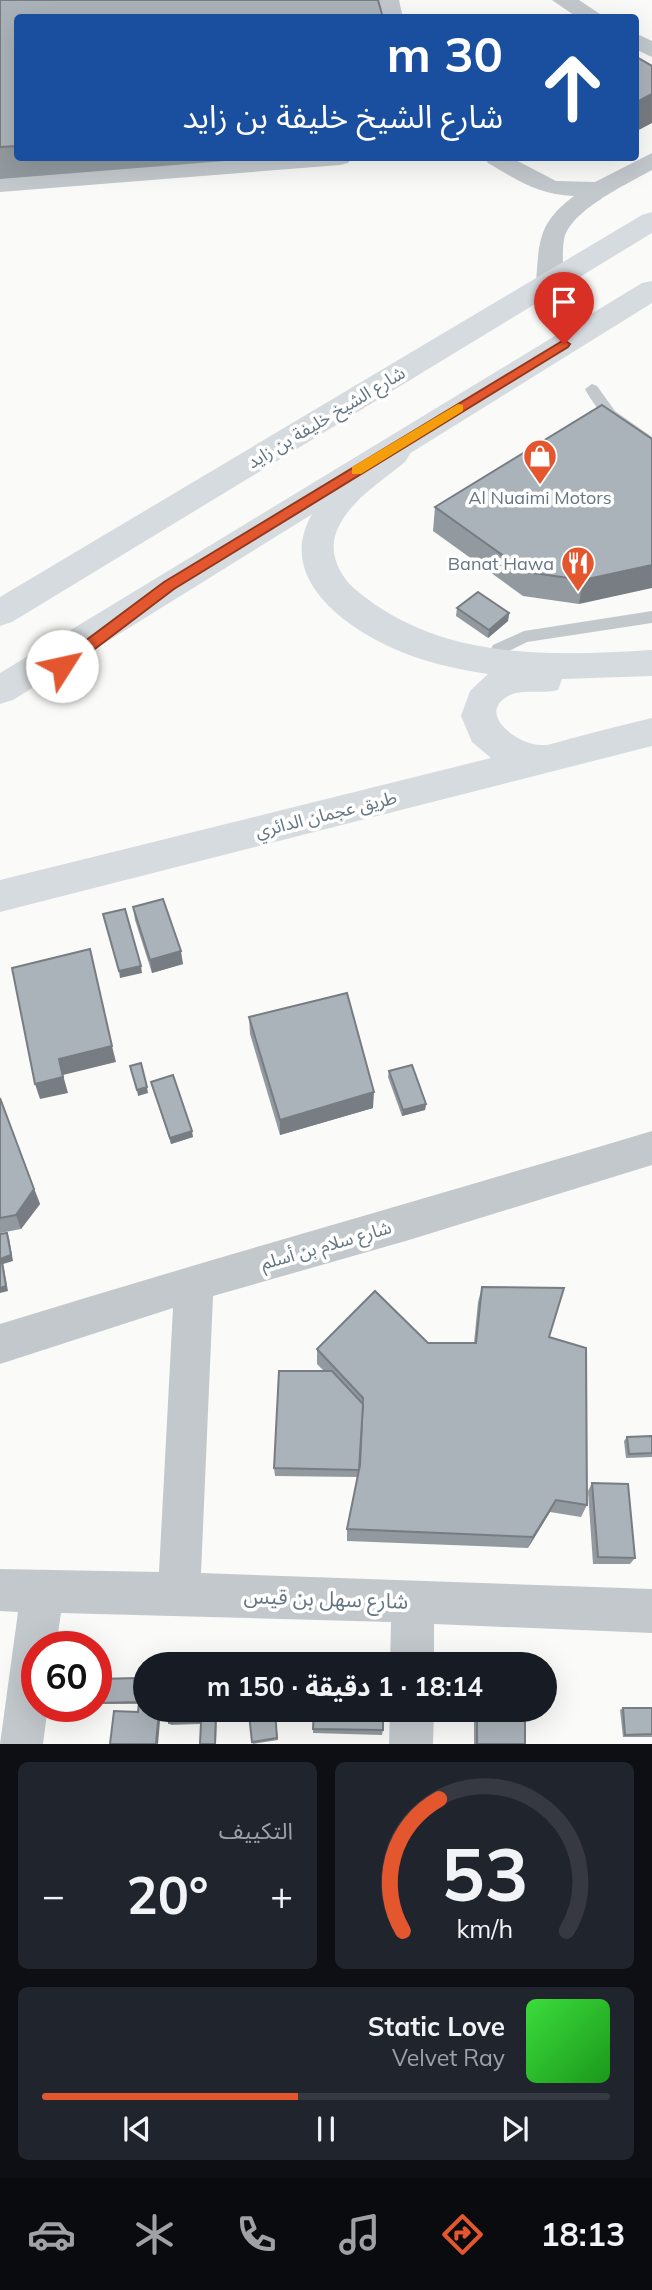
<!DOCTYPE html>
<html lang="ar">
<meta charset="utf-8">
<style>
:root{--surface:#171b24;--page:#20242c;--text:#f1f3f6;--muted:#9ea1a6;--line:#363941;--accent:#e4572e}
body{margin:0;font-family:Mulish,"Noto Sans Arabic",sans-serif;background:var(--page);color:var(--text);direction:rtl;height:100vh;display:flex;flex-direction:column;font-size:26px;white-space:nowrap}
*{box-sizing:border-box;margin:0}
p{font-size:23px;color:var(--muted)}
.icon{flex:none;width:38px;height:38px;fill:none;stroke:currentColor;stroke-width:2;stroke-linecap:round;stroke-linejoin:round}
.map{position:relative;height:1744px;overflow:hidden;direction:ltr}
.side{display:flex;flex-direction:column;gap:18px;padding:18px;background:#0d0f14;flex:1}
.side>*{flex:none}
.hud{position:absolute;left:14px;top:14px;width:625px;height:147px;border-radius:7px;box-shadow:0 7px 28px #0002;direction:rtl;background:#1a4fa0;color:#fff;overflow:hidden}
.speed{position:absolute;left:21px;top:1631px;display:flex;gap:14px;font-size:35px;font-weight:700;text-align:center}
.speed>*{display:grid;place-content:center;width:91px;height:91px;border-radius:50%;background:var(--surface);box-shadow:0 7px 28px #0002;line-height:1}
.speed .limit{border:10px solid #d22;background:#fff;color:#111}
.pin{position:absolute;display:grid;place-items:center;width:60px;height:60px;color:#fff;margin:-72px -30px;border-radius:50% 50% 50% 0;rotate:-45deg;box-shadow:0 0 7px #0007}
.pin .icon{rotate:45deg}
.me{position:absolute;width:77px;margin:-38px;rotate:55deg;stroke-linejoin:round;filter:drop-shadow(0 0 5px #0008)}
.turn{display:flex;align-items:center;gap:24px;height:147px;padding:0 21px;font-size:32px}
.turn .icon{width:91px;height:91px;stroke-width:2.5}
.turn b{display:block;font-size:49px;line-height:60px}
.big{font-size:52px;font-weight:700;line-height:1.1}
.side .widget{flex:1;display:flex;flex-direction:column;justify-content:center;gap:10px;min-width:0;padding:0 24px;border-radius:10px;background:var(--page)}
.side .dial{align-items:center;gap:0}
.dial svg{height:182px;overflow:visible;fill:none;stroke:var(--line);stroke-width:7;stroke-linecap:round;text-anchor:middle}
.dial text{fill:var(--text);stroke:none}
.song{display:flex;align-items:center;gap:21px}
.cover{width:84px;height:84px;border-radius:10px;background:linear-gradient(135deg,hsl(120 70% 55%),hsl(120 70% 35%))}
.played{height:7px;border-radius:4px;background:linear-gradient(90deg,var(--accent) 45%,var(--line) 45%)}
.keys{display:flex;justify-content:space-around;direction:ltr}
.heat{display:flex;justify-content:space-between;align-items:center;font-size:38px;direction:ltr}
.side .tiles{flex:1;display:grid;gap:18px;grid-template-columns:1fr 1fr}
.widget:last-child{grid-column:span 2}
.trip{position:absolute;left:133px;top:1652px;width:424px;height:70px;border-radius:35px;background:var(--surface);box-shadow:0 7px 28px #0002;font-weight:700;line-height:70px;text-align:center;direction:rtl}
.menu{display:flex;height:112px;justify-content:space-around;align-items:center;background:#090b0e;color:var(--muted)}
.menu .icon{width:49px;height:49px}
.menu .selected{color:var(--accent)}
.menu b{font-size:32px;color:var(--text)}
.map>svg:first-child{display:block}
</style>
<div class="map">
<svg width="652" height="1744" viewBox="0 0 652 1744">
<rect width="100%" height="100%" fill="#fafaf8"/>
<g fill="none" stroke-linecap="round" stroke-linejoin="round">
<g fill="#c3c8cc" fill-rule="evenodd">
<path d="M592,384L597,386L615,411L652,437V449C625,440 598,414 585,389Z"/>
<path d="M652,611V623L527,642L505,653L498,666H486L484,662L493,645L524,631Z"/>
</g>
<g fill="#c3c8cc" fill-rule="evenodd">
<path d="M377,0H399L403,18H381Z"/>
<path d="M552,0H579L606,18H578Z"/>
<path d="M635,33L652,41V57L635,49Z"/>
<path d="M652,153V170C627,184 569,211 564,240C561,255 566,276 558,289L549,291L540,289L536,283C539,241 538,223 574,196C539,195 517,180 488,163L485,158H512L556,181L595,182Z"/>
<path d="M256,158H352L348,163L340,165L0,192V178Z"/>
<path d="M652,1131V1165L409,1240L213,1296L201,1573L652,1589V1633L434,1624V1664H390L391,1622L61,1613L56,1647H37V1706H48L43,1744H0L18,1612L0,1611V1569L159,1572L173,1308L0,1364V1324C217,1257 435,1196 652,1131Z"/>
<path d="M390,1710H434L433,1744H389Z"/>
</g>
<path fill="#d6dbdf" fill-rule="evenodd" d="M394,443L405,446L410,454L405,462C383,480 354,498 340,524C326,548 337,574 356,590C441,661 548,656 652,650V676L562,679L558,690C543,694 523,689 510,695C474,713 518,745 541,745C550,746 563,740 573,738C599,731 626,724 652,718V746L0,912V880L491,758L472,742L461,716L470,691L488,674C455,669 420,661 390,647C326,617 266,561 327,494C344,475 370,450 394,443Z"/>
<g fill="#d6dbdf" fill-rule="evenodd">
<path d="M652,212V233L12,622L0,626V597L642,215Z"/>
<path d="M652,281V303L13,700L0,704V673L642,283Z"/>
</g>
</g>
<g fill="#929a9f">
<path d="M0,0L18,18V158H262L0,179Z"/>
<path d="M652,439L579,604L523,596L433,531L435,507Z"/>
<path d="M457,608L509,613L508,621L488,638L456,616Z"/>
<path d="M133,907L183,964L152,973L135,920Z"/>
<path d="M249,1017L373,1108L280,1135L250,1034Z"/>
<path d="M389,1071L426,1104L425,1110L402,1116L388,1077Z"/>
<path d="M151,1082L193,1137L171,1144Z"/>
<path d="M0,1098L40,1204L21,1229L0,1233Z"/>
<path d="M482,1287L549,1337L587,1505L581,1517L550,1512L528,1548L347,1541V1529L357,1477L275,1476L274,1468L324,1371L317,1364V1349L428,1343H474L478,1302Z"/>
<path d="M652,1436V1457L626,1458L624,1441L627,1437Z"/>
<path d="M592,1483L635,1558L630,1564H593L588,1491Z"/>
<path d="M139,1678L141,1681L138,1712V1704H96V1679Z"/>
<path d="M623,1708H652V1737H623L620,1710Z"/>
<path d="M217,1710L200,1724L171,1725L169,1723Z"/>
<path d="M229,1710H247V1715L229,1716Z"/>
<path d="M314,1710L383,1730L382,1735L313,1733Z"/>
<rect x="474" y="1710" width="51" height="34"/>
<path d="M275,1711L278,1740L253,1744L252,1742Z"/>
</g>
<g fill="#777d82">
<path d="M652,94V123L635,132V103Z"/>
<path d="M652,565V588L579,604L583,580Z"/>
<path d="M509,613L508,621L488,638L489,630Z"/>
<path d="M181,951L183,964L152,973L150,960Z"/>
<path d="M141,966L142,973L120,978L119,971Z"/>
<path d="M112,1046L116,1062L63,1075L68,1093L40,1099L35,1084L59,1059Z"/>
<path d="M147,1087L148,1093L138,1096L137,1090Z"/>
<path d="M374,1092L373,1108L280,1135V1120Z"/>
<path d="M426,1104L425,1110L402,1116L403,1110Z"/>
<path d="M192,1131L193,1137L171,1144L170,1138Z"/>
<path d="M34,1189L40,1204L21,1229L16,1215Z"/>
<path d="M7,1233L9,1238L13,1261L3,1264L8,1291L0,1293V1259Z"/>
<path d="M556,1500L550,1512L528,1548L533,1537Z"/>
<path d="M139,1678L141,1681L140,1703L139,1701Z"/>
<path d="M159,1710H161L158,1744H156Z"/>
<path d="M216,1710H217L216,1744H215Z"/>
</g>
<g fill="#aab3b9" stroke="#777d82" stroke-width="2">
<path d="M0,0H378L383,18H18V146L0,147Z"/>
<path d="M635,56L652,66V94L635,103Z"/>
<path d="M602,405L652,439V565L583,580L526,572L435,507Z"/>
<path d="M478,592L509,613L489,630L457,608Z"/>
<path d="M163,899L181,951L150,960L133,907Z"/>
<path d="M125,909L141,966L119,971L103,914Z"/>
<path d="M90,949L112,1046L59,1059L63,1077L35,1084L12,968Z"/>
<path d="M347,993L374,1092L280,1120L249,1017Z"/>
<path d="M141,1063L147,1087L137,1090L130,1066Z"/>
<path d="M412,1065L426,1104L403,1110L389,1071Z"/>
<path d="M173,1075L192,1131L170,1138L151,1082Z"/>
<path d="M0,1098L34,1189L16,1215L0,1218Z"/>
<path d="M7,1233L11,1255L0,1259V1234Z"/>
<path d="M2,1262L6,1286L0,1288V1263Z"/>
<path d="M482,1287L564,1288L549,1337L586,1348L587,1505L556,1500L533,1537L347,1529L360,1465L363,1398L317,1349L375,1291L428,1343H476Z"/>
<path d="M279,1371H332L363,1404L359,1470L274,1468Z"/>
<path d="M652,1436V1453L629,1454L627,1437Z"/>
<path d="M592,1483L628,1484L635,1558L598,1557Z"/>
<path d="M139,1678V1701H145V1710H159L156,1744H110L114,1711L138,1712L139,1702L96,1703V1679Z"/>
<path d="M623,1708H652V1734L625,1735Z"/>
<path d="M169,1710H216L215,1744H200L201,1722L169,1723Z"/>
<path d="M229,1710H246V1713L228,1714Z"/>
<path d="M314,1710H383V1730L313,1729Z"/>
<rect x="477" y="1710" width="48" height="34"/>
<path d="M275,1711L277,1738L252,1742L249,1714Z"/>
</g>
<path fill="#e4572e" stroke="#94391e" stroke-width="2" d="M564,340L570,344L568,347L174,589L67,670H57L55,666L57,662L164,582Z"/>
<path fill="#f59e0b" d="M458,404L463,405V411L361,474H352V467Z"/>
<defs>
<g id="shop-pin" transform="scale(1.75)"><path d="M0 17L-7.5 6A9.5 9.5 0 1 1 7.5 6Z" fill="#e4572e" stroke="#fff"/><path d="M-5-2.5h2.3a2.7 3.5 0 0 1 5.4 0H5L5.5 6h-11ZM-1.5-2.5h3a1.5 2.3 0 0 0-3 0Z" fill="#fff"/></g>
<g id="restaurant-pin" transform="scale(1.75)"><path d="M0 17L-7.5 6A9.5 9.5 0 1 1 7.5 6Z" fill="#e4572e" stroke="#fff"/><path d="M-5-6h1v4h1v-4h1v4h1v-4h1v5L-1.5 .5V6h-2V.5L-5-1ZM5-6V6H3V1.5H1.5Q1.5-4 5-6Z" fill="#fff"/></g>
</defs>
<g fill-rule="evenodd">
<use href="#shop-pin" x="540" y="456"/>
<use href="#restaurant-pin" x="578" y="563"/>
</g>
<g text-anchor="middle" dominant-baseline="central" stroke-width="7" stroke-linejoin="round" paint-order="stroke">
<g font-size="18" fill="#657683" stroke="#fff">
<text transform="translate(326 417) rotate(-31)">شارع الشيخ خليفة بن زايد</text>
<text transform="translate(326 814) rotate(-14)">طريق عجمان الدائري</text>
<text transform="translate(326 1245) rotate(-16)">شارع سلام بن أسلم</text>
</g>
<g font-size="18" fill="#657683" stroke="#fff">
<text x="540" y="497">Al Nuaimi Motors</text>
<text x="554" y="563" text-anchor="end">Banat Hawa</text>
</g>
<g font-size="21" fill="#657683" stroke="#fff">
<text transform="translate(326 1598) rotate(2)">شارع سهل بن قيس</text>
</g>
</g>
</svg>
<div class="speed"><div class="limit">60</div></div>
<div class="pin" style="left:564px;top:344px;background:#d93025"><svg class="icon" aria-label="arrive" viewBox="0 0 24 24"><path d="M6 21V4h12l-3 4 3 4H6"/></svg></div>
<svg class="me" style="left:62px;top:666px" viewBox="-20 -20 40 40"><circle r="19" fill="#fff"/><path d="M0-13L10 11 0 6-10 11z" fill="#e4572e"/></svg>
<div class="trip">18:14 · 1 دقيقة · 150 m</div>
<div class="hud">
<div class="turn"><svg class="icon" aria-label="ahead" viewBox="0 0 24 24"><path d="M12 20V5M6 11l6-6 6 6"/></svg><div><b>30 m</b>شارع الشيخ خليفة بن زايد</div></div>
</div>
</div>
<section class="side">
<div class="tiles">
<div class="widget dial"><svg viewBox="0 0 100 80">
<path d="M14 69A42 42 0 1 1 86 69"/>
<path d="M14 69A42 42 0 0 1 30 11" stroke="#e4572e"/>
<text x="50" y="56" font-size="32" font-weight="700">53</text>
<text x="50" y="72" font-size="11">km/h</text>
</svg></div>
<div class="widget"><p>التكييف</p>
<div class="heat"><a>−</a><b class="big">20°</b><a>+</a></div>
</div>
<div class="widget">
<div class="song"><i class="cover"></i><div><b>Static Love</b><p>Velvet Ray</p></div></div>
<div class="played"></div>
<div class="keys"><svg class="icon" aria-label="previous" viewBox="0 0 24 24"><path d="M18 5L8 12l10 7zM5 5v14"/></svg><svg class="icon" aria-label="pause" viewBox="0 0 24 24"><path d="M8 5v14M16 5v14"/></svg><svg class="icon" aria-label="next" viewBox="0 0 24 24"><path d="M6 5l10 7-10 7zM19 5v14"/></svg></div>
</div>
</div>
</section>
<nav class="menu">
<b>18:13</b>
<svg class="icon selected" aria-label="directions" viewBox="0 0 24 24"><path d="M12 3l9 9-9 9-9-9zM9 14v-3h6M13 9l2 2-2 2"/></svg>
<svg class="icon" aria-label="music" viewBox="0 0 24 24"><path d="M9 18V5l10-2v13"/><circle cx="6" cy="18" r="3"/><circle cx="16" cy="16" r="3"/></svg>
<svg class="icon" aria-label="phone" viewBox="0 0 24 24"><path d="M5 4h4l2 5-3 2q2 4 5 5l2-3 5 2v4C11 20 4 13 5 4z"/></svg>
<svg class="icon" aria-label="climate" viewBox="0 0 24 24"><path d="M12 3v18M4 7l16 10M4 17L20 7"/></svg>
<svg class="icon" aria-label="car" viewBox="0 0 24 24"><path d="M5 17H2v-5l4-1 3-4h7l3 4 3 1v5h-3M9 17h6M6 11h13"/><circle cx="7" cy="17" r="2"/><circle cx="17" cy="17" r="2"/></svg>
</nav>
